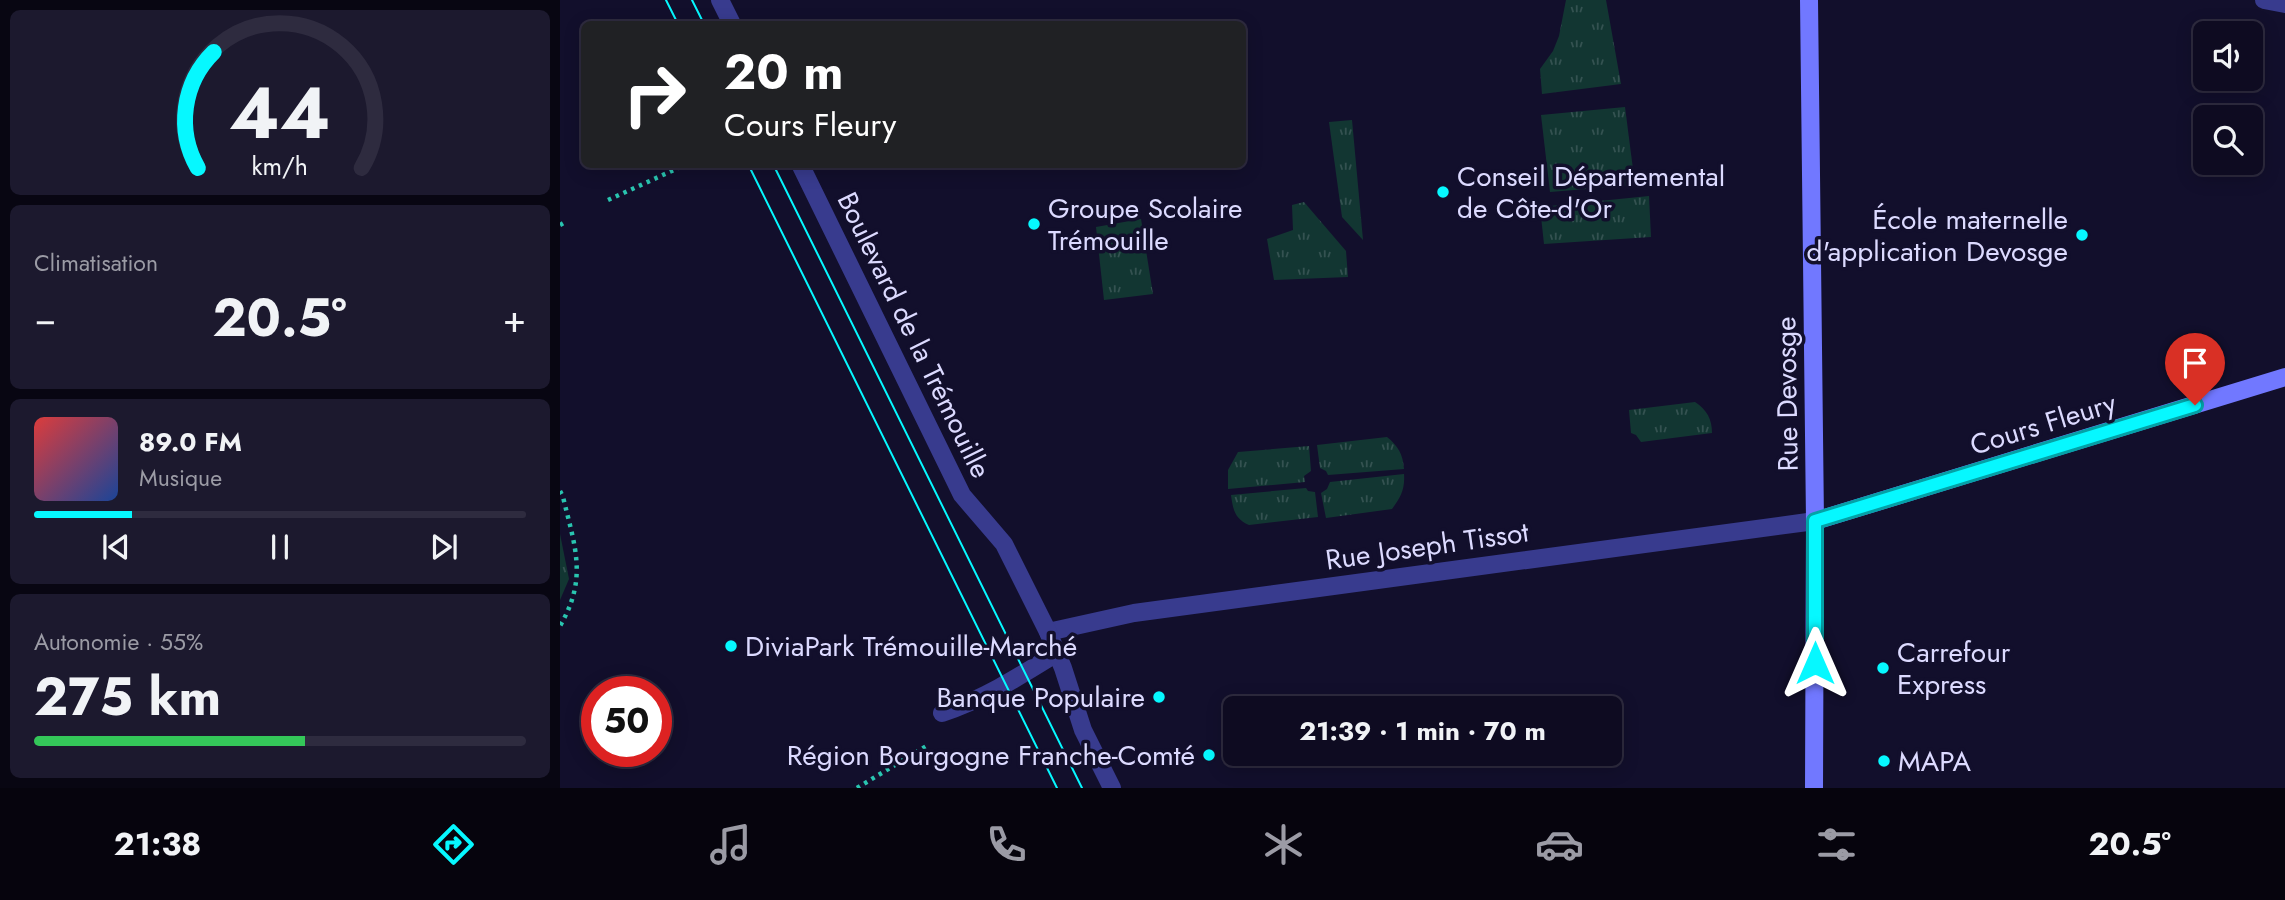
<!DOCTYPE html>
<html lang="fr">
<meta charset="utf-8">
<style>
:root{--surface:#0e0b21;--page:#1c192e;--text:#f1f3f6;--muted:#9b9ba5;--line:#2e2b3f;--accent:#06f8ff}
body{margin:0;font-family:Jost,sans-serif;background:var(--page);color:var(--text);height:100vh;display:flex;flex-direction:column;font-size:26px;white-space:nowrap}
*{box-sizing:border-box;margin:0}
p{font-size:23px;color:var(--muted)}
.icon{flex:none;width:38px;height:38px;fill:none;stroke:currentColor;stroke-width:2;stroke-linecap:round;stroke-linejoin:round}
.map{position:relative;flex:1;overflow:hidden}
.side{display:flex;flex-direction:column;gap:10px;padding:10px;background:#080612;width:560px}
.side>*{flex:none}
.hud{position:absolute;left:21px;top:21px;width:665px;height:147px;border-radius:10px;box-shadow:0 4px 18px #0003,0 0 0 2px var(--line);background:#202124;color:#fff;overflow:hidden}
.fabs{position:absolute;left:1633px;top:21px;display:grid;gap:14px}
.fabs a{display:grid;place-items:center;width:70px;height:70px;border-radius:10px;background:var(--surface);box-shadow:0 4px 18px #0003,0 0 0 2px var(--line);font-size:35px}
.speed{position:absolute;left:21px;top:676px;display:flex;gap:14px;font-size:35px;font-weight:700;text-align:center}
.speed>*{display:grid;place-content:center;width:91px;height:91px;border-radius:50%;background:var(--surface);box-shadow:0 4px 18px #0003,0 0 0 2px var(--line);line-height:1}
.speed .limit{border:10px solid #d22;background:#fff;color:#111}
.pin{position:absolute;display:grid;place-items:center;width:60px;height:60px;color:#fff;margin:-72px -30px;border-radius:50% 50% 50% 0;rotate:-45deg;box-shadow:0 0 7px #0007}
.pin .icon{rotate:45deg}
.me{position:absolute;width:77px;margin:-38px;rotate:0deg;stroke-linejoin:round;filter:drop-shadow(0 0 5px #0008)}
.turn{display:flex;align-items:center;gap:24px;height:147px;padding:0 28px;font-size:32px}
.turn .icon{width:91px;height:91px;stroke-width:2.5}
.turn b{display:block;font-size:49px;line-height:60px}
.big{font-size:52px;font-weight:700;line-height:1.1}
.side .tile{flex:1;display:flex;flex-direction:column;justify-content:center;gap:10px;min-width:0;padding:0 24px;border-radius:10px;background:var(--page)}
.side .dial{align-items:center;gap:0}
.dial svg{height:182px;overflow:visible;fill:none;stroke:var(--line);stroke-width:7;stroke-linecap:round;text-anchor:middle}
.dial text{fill:var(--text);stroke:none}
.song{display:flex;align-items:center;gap:21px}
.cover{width:84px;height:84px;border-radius:10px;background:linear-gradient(135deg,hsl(0 70% 55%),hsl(220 70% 35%))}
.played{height:7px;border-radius:4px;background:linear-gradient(90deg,var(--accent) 20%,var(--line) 20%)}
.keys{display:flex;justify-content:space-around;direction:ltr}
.heat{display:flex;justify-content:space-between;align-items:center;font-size:38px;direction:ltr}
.charge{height:10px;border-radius:5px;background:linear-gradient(90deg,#34c759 55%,var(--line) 0)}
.trip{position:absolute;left:663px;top:696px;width:399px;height:70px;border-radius:10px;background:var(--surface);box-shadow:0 4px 18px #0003,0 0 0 2px var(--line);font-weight:700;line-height:70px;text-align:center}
.dock{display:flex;height:112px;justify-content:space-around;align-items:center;background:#06040d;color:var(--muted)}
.dock .icon{width:49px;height:49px}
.dock .selected{color:var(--accent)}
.dock b{font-size:32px;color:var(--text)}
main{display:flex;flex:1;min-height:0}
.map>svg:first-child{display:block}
</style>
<main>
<section class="side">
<div class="tile dial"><svg viewBox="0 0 100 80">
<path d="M14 69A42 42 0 1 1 86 69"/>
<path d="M14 69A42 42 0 0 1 21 18" stroke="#06f8ff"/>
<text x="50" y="56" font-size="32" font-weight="700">44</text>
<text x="50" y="72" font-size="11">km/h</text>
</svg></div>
<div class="tile"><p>Climatisation</p>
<div class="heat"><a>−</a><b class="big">20.5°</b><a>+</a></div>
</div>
<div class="tile">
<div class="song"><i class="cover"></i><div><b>89.0 FM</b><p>Musique</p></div></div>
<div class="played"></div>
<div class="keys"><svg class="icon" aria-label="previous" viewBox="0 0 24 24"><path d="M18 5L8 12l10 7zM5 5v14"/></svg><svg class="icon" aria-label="pause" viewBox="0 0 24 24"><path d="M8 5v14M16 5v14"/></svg><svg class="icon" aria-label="next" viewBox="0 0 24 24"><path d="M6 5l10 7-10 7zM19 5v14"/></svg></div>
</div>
<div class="tile"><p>Autonomie · 55%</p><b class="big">275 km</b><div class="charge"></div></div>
</section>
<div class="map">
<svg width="1725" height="788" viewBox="0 0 1725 788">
<defs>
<pattern id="grass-tufts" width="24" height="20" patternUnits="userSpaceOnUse" patternTransform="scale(1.75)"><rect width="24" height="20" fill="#123632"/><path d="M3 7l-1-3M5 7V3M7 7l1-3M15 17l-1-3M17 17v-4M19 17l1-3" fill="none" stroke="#345251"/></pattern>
</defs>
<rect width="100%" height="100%" fill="#120f2c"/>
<g fill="url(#grass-tufts)">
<path d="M1006,0H1046L1061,84L982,94L980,69L993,51L999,36Z"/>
<path d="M1065,107L1075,185L990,192L981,115Z"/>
<path d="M792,120L803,240L782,217L769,122Z"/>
<path d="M1089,196L1091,237L984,244L980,207Z"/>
<path d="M744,202L786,251L788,277L714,280L707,239L733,230L732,205Z"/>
<path d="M581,219L593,294L544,300L536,227Z"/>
<path d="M1135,402C1147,410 1152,419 1152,433L1081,442L1076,435L1071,433L1069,410Z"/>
<path d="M827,437C838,446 843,454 844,469L768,475L766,471L760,468L757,445Z"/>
<path d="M749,446L751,471L744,476L745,482L668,489V470L678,452Z"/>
<path d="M844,474C845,489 841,497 832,509L766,518L761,493L767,489L770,482Z"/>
<path d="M746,488L748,491L755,492L758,517L689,525C675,519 673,510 671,495Z"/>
<path d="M0,534L9,579L0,600Z"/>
</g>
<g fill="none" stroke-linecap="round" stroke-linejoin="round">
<g stroke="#29c5b0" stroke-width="4.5" stroke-dasharray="3.5 5" stroke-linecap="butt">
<path d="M48,200L127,164"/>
<path d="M0,225L5,222"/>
<path d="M0,491L3,497C15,547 28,578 0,626"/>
<path d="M297,788L368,745"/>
</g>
<path stroke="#383b8e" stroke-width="18" d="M382,713C424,699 460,676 497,653"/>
<g stroke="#383b8e" stroke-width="18">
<path d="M1704,0L1725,4"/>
<path d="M488,632L574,613L1255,521"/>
</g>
<g stroke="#383b8e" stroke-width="18">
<path d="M160,0L172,24"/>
<path d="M240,164L402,495L444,544L488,632L503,668L523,730L552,788"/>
</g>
<g stroke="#7178ff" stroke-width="18">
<path d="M1249,0L1255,521L1254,788"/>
<path d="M1255,521L1725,377"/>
</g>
<g stroke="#06f8ff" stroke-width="2">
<path d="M106,0L118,24"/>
<path d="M132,0L144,24"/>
<path d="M188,164L497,788"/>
<path d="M213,164L522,788"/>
</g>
</g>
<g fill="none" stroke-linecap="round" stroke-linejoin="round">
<g stroke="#04a1a6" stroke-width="18">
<path id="route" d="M1255,663V521L1635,405"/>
</g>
<use href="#route" stroke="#06f8ff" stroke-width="12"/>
</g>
<g fill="#06f8ff" stroke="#120f2c" stroke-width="2.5">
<circle cx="883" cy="192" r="7"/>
<circle cx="474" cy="224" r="7"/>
<circle cx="1522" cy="235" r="7"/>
<circle cx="171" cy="646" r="7"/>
<circle cx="1323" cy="668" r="7"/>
<circle cx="599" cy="697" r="7"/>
<circle cx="649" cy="755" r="7"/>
<circle cx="1324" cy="761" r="7"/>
</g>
<g text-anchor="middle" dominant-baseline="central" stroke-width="7" stroke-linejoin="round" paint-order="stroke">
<g font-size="28" fill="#dcdaff" stroke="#120f2c" text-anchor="start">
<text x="897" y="176">Conseil Départemental<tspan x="897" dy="32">de Côte-d'Or</tspan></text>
<text x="488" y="208">Groupe Scolaire<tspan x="488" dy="32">Trémouille</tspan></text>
<text x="1508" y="219" text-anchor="end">École maternelle<tspan x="1508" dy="32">d'application Devosge</tspan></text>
<text x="185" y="646">DiviaPark Trémouille-Marché</text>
<text x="1337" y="652">Carrefour<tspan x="1337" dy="32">Express</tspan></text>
<text x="585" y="697" text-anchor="end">Banque Populaire</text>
<text x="635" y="755" text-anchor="end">Région Bourgogne Franche-Comté</text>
<text x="1338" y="761">MAPA</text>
</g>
<g font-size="28" fill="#dcdaff" stroke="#120f2c">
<text transform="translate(354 335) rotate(64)">Boulevard de la Trémouille</text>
<text transform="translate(1227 394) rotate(-91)">Rue Devosge</text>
<text transform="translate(1483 424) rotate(-17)">Cours Fleury</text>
<text transform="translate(867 546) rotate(-8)">Rue Joseph Tissot</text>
</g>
</g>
</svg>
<div class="fabs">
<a><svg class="icon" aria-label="sound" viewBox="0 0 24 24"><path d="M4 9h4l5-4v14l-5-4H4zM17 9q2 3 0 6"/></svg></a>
<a><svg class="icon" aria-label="search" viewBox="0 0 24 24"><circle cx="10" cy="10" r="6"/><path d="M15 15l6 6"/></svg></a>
</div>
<div class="speed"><div class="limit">50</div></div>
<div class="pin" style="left:1635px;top:405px;background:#d93025"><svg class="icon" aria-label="arrive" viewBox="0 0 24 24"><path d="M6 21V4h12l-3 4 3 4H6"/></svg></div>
<svg class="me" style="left:1255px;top:663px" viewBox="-20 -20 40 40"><path d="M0-17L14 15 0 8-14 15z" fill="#06f8ff" stroke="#fff" stroke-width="4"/></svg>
<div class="trip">21:39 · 1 min · 70 m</div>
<div class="hud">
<div class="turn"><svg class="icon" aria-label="right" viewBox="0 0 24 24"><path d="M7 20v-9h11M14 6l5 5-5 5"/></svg><div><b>20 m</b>Cours Fleury</div></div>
</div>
</div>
</main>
<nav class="dock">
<b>21:38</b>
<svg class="icon selected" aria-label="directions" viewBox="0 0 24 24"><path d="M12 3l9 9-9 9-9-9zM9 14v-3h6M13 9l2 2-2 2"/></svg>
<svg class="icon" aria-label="music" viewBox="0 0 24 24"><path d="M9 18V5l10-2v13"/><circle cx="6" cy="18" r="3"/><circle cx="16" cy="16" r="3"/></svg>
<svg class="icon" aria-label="phone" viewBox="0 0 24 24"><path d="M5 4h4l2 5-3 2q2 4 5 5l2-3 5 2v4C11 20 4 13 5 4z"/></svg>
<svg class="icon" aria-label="climate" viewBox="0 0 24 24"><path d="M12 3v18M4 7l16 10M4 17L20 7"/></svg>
<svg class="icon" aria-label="car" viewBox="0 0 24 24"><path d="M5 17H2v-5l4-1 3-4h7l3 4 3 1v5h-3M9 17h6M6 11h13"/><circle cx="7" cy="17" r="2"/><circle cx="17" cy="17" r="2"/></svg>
<svg class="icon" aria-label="filters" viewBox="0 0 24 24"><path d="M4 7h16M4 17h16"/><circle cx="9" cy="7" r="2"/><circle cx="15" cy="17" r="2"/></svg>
<b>20.5°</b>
</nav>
